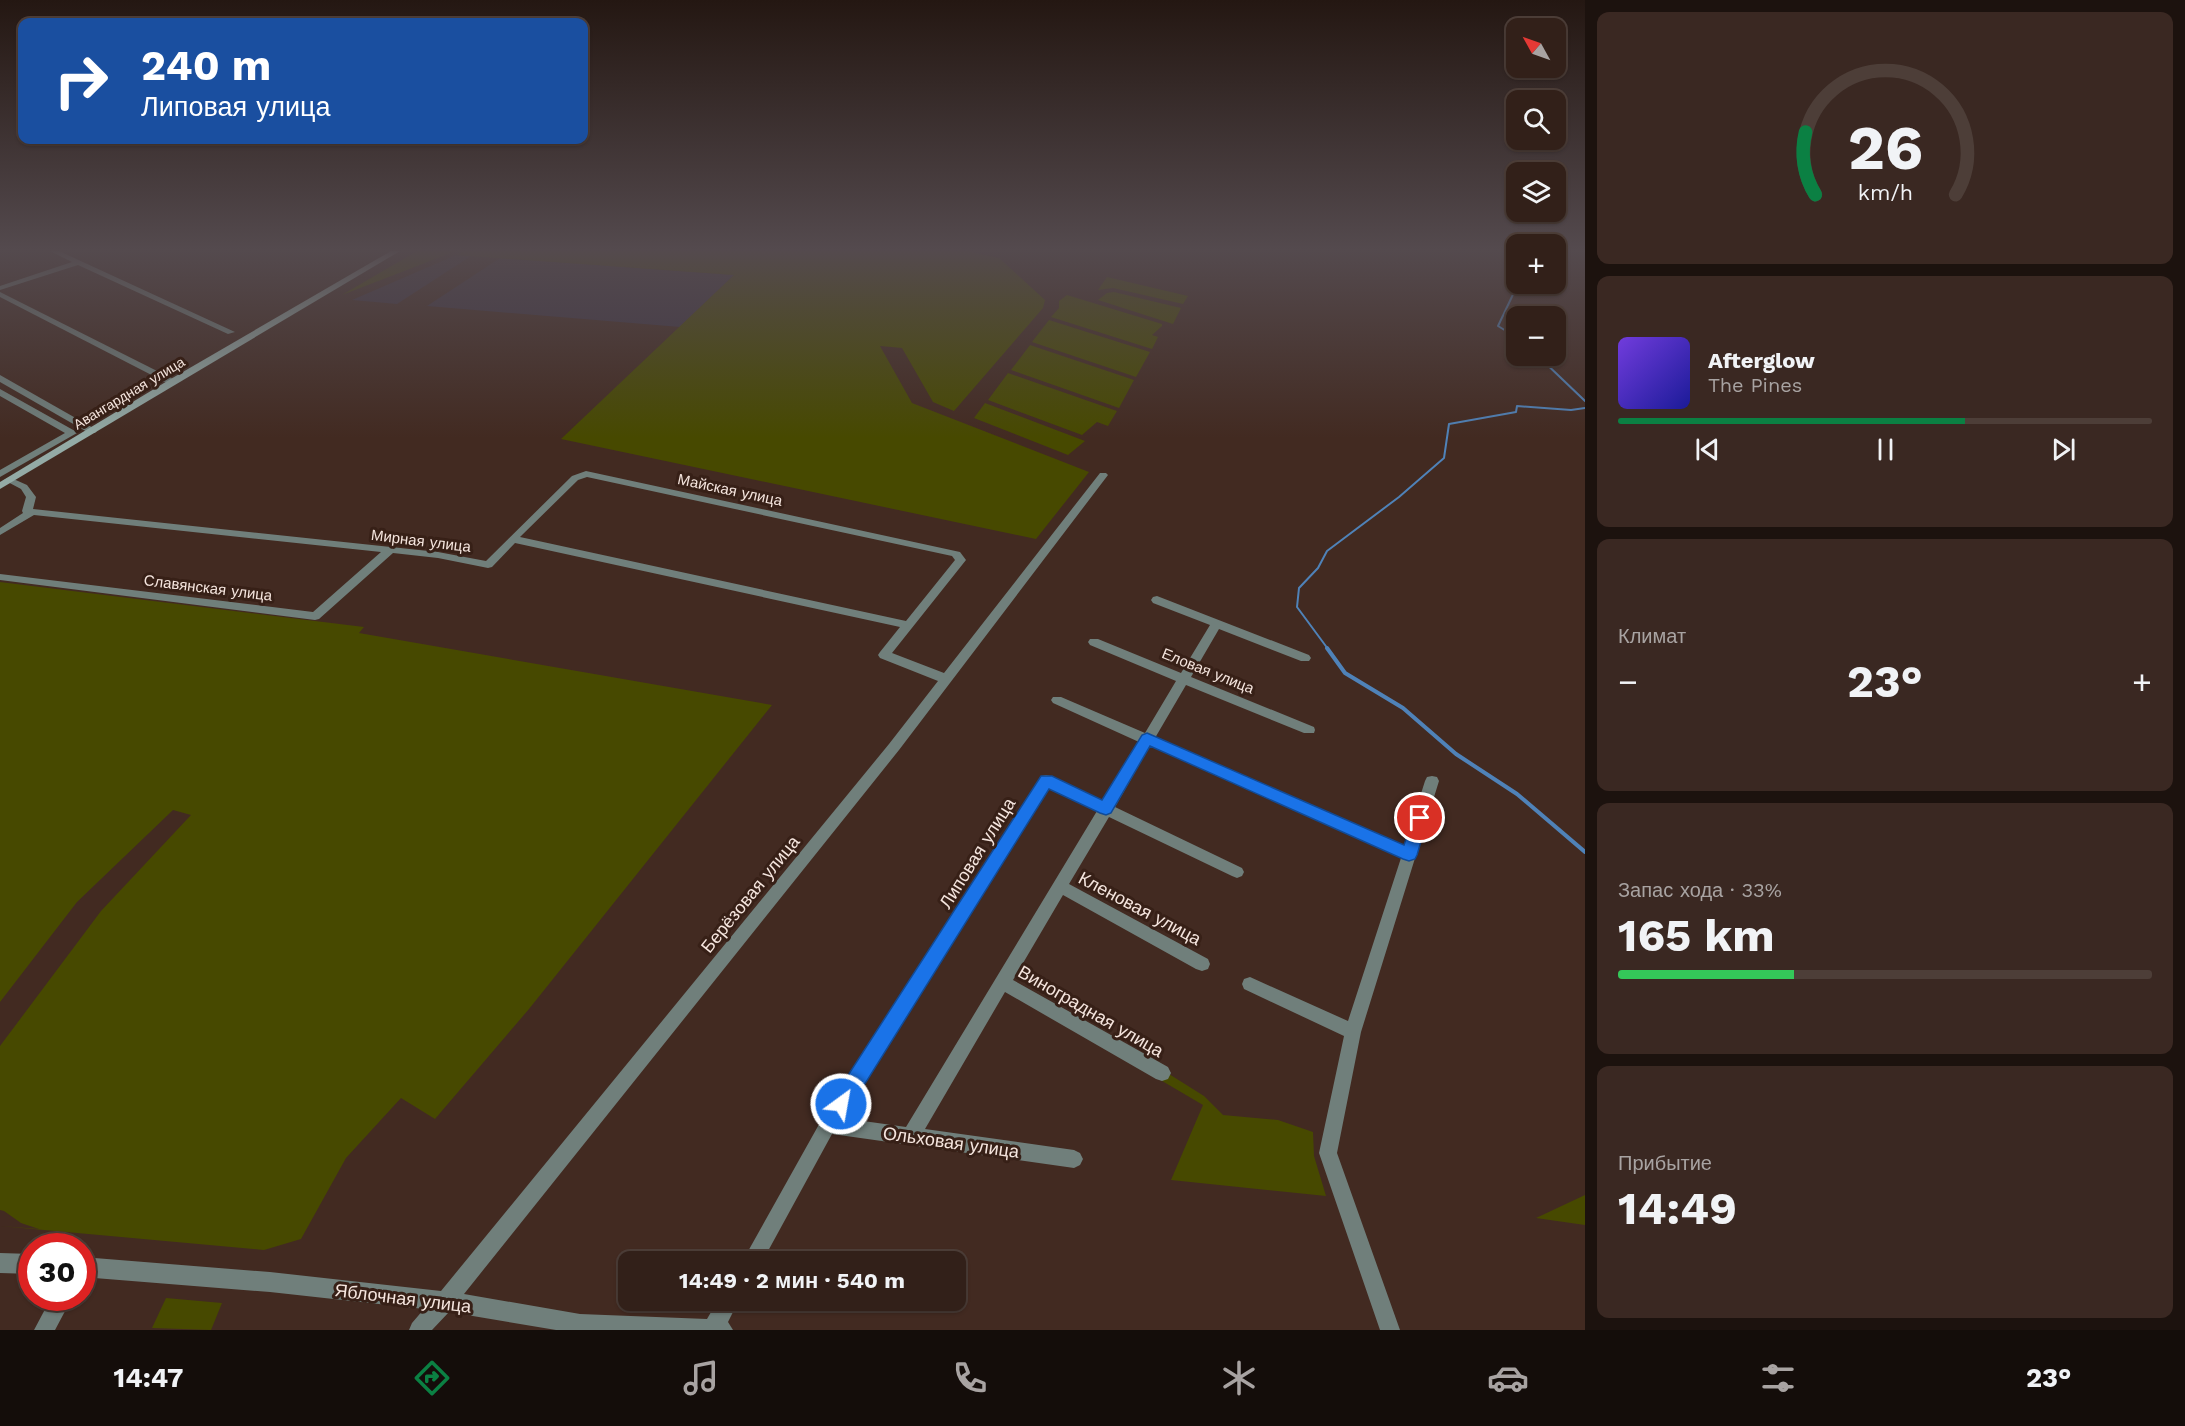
<!DOCTYPE html>
<html lang="ru">
<meta charset="utf-8">
<style>
:root{--surface:#322019;--page:#3a2822;--text:#f1f3f6;--muted:#a8a3a2;--line:#4d3e38;--accent:#0b8043}
body{margin:0;font-family:"Work Sans",sans-serif;background:var(--page);color:var(--text);height:100vh;display:flex;flex-direction:column;font-size:22px;white-space:nowrap}
*{box-sizing:border-box;margin:0}
p{font-size:20px;color:var(--muted)}
.icon{flex:none;width:33px;height:33px;fill:none;stroke:currentColor;stroke-width:2;stroke-linecap:round;stroke-linejoin:round}
.map{position:relative;flex:1;overflow:hidden}
.panel{display:flex;flex-direction:column;gap:12px;padding:12px;background:#1c120e;width:600px}
.panel>*{flex:none}
.banner{position:absolute;left:18px;top:18px;width:570px;height:126px;border-radius:12px;box-shadow:0 2px 4px #0004,0 0 0 2px var(--line);background:#1a4fa0;color:#fff;overflow:hidden}
.needle{width:39px;rotate:310deg}
.fabs{position:absolute;left:1506px;top:18px;display:grid;gap:12px}
.fabs a{display:grid;place-items:center;width:60px;height:60px;border-radius:12px;background:var(--surface);box-shadow:0 2px 4px #0004,0 0 0 2px var(--line);font-size:30px}
.speed{position:absolute;left:18px;top:1233px;display:flex;gap:12px;font-size:30px;font-weight:700;text-align:center}
.speed>*{display:grid;place-content:center;width:78px;height:78px;border-radius:50%;background:var(--surface);box-shadow:0 2px 4px #0004,0 0 0 2px var(--line);line-height:1}
.speed .limit{border:9px solid #d22;background:#fff;color:#111}
.pin{position:absolute;display:grid;place-items:center;width:51px;height:51px;color:#fff;margin:-26px;border:3px solid #fff;border-radius:50%;box-shadow:0 2px 6px #0007}
.me{position:absolute;width:66px;margin:-33px;rotate:32deg;stroke-linejoin:round;filter:drop-shadow(0 0 4px #0008)}
.turn{display:flex;align-items:center;gap:21px;height:126px;padding:0 24px;font-size:27px}
.turn .icon{width:78px;height:78px;stroke-width:2.5}
.turn b{display:block;font-size:42px;line-height:51px}
.big{font-size:45px;font-weight:700;line-height:1.1}
.panel .widget{flex:1;display:flex;flex-direction:column;justify-content:center;gap:9px;min-width:0;padding:0 21px;border-radius:12px;background:var(--page)}
.panel .dial{align-items:center;gap:0}
.dial svg{height:156px;overflow:visible;fill:none;stroke:var(--line);stroke-width:7;stroke-linecap:round;text-anchor:middle}
.dial text{fill:var(--text);stroke:none}
.song{display:flex;align-items:center;gap:18px}
.cover{width:72px;height:72px;border-radius:9px;background:linear-gradient(135deg,hsl(260 70% 55%),hsl(240 70% 35%))}
.played{height:6px;border-radius:3px;background:linear-gradient(90deg,var(--accent) 65%,var(--line) 65%)}
.keys{display:flex;justify-content:space-around;direction:ltr}
.heat{display:flex;justify-content:space-between;align-items:center;font-size:33px;direction:ltr}
.charge{height:9px;border-radius:4px;background:linear-gradient(90deg,#34c759 33%,var(--line) 0)}
.trip{position:absolute;left:618px;top:1251px;width:348px;height:60px;border-radius:12px;background:var(--surface);box-shadow:0 2px 4px #0004,0 0 0 2px var(--line);font-weight:700;line-height:60px;text-align:center}
.dock{display:flex;height:96px;justify-content:space-around;align-items:center;background:#140d0a;color:var(--muted)}
.dock .icon{width:42px;height:42px}
.dock .on{color:var(--accent)}
.dock b{font-size:27px;color:var(--text)}
main{display:flex;flex:1;min-height:0}
.map>svg:first-child{display:block}
</style>
<main>
<div class="map">
<svg width="1585" height="1330" viewBox="0 0 1585 1330">
<rect width="100%" height="100%" fill="#422a21"/>
<g fill="#3d3445">
<path d="M456,255L471,256L397,304L352,300Z"/>
<path d="M500,258L734,275L680,327L427,306Z"/>
</g>
<g fill="#474900">
<path d="M417,251H456L342,295Z"/>
<path d="M464,251H967L999,258L1045,300L1043,308L954,411L933,402L902,348L880,346L912,403L1089,472L1036,539L561,439L734,275L456,255Z"/>
<path d="M1107,277L1188,296L1183,304L1113,288L1098,290Z"/>
<path d="M1114,292L1181,308L1173,324L1098,300L1107,293Z"/>
<path d="M1067,295L1162,324V326L1152,335L1158,337L1152,349L1051,317L1059,308V301Z"/>
<path d="M1049,320L1150,352L1136,377L1032,342Z"/>
<path d="M1030,345L1134,380L1119,408L1011,370Z"/>
<path d="M1008,373L1117,411L1108,426L1097,422L1082,435L988,400Z"/>
<path d="M985,403L1085,441L1068,455L974,418Z"/>
<path d="M0,582L364,627L359,633L772,705L529,1009L435,1119L401,1098L346,1158L301,1239L264,1250L0,1226L39,1229L21,1223L4,1211L0,1210V1046L101,911L191,815L173,810L77,902L0,1002Z"/>
<path d="M1161,1069L1204,1096L1223,1115L1278,1120L1313,1132L1314,1156L1326,1196L1171,1180L1203,1105L1157,1078Z"/>
<path d="M1585,1195V1225L1536,1218Z"/>
<path d="M166,1298L222,1303L211,1330L152,1328Z"/>
</g>
<g fill="none" stroke-linecap="round" stroke-linejoin="round">
<g stroke="#4f82b8" stroke-width="2">
<path d="M1516,337L1498,326L1518,284"/>
<path d="M1538,356L1585,401"/>
<path d="M1328,649L1297,607L1299,588L1318,568L1327,551L1399,497L1444,458L1449,424L1516,412L1517,406L1571,410L1585,408"/>
</g>
<path stroke="#4f82b8" stroke-width="4" d="M1327,648L1345,673L1403,708L1456,754L1517,794L1585,852"/>
<g fill="#707f7b" fill-rule="evenodd">
<path d="M50,251H59L235,332L228,334L78,265L0,290V286L72,262Z"/>
<path d="M0,292L175,380L176,382L169,384L0,297Z"/>
<path d="M0,375L95,429L97,431L95,433H89L0,382Z"/>
<path d="M0,389L75,431L77,433L0,477V470L65,433L0,396Z"/>
<path d="M586,471L960,552L966,560L892,653L944,673L1100,473H1106L1108,475L899,750L464,1294L580,1314L707,1319L718,1300H739L728,1322L733,1330H556L449,1312L432,1330H409L412,1323L424,1309L270,1292L82,1277V1257L270,1272L441,1291L889,744L938,681L880,658L878,655L880,652L900,627L515,543L492,567L488,568L438,558L393,553L319,619L315,620L0,580V574L313,612L381,552L34,515L0,535V528L23,513L22,511L26,497L21,489L4,480L9,477L27,485L36,497L33,509L438,552L486,561L572,476ZM587,477L952,556L955,560L906,621L520,537L578,480Z"/>
<path d="M1157,596L1309,655L1311,658L1309,661H1301L1219,629L1191,677L1314,727L1315,730L1314,733H1304L1186,685L1155,738L1404,847L1425,781L1427,777L1432,776L1437,777L1439,781L1361,1032L1337,1153L1400,1330H1380L1319,1153L1344,1036L1244,989L1242,984L1244,979L1250,977L1348,1021L1401,858L1150,746L1115,807L1242,868L1244,872L1242,876L1237,878L1232,876L1109,817L1069,884L1208,959L1210,964L1208,969L1202,971L1196,969L1063,895L1013,980L1168,1067L1171,1073L1168,1079L1162,1081L1156,1079L1005,992L925,1129L1074,1150L1080,1153L1083,1159L1080,1165L1074,1168L832,1134L762,1262H742L822,1119L1041,776L1046,775L1051,776L1103,801L1139,742L1053,703L1051,700L1053,697H1061L1145,733L1176,681L1090,645L1088,642L1090,639H1098L1181,673L1210,625L1153,603L1151,600L1153,597ZM1049,787L1097,811L906,1127L842,1118Z"/>
<path d="M0,1253L32,1254V1274L0,1273Z"/>
<path d="M51,1298H72L55,1330H34Z"/>
</g>
<path fill="#94aba6" fill-rule="evenodd" d="M391,251H400L0,489V482L169,380Z"/>
</g>
<linearGradient id="sky" x2="0" y2="1"><stop stop-color="#241712"/><stop offset="0.57" stop-color="#544a4e"/><stop offset="1" stop-color="#544a4e" stop-opacity="0"/></linearGradient>
<rect width="1585" height="438" fill="url(#sky)"/>
<path fill="#1a73e8" stroke="#114b97" stroke-width="1.5" d="M1147,733L1404,845L1415,813L1420,812L1426,813L1428,818L1417,855L1415,859L1409,861L1403,859L1150,746L1111,813L1106,815L1100,813L1049,789L848,1111L841,1114L834,1111L831,1104L834,1097L1041,776H1052L1102,800L1142,735Z"/>
<g text-anchor="middle" dominant-baseline="central" stroke-width="6" stroke-linejoin="round" paint-order="stroke">
<g font-size="14" fill="#f5e5de" stroke="#372017">
<text transform="translate(129 393) rotate(-31)">Авангардная улица</text>
</g>
<g font-size="15" fill="#f5e5de" stroke="#372017">
<text transform="translate(730 490) rotate(12)">Майская улица</text>
<text transform="translate(421 541) rotate(7)">Мирная улица</text>
<text transform="translate(208 588) rotate(7)">Славянская улица</text>
<text transform="translate(1208 671) rotate(22)">Еловая улица</text>
</g>
<g font-size="18" fill="#f5e5de" stroke="#372017">
<text transform="translate(977 853) rotate(-58)">Липовая улица</text>
<text transform="translate(750 894) rotate(-51)">Берёзовая улица</text>
<text transform="translate(1140 908) rotate(28)">Кленовая улица</text>
<text transform="translate(1091 1011) rotate(30)">Виноградная улица</text>
<text transform="translate(951 1142) rotate(8)">Ольховая улица</text>
<text transform="translate(403 1298) rotate(7)">Яблочная улица</text>
</g>
</g>
</svg>
<div class="fabs">
<a><svg class="needle" viewBox="-14 -14 28 28"><path d="M0-13l5 13h-10z" fill="#e53935"/><path d="M0 13l5-13h-10z" fill="#a8a3a2"/></svg></a>
<a><svg class="icon" aria-label="search" viewBox="0 0 24 24"><circle cx="10" cy="10" r="6"/><path d="M15 15l6 6"/></svg></a>
<a><svg class="icon" aria-label="layers" viewBox="0 0 24 24"><path d="M12 4l9 5-9 5-9-5zM3 14l9 5 9-5"/></svg></a>
<a>+</a>
<a>−</a>
</div>
<div class="speed"><div class="limit">30</div></div>
<div class="pin" style="left:1420px;top:818px;background:#d93025"><svg class="icon" aria-label="arrive" viewBox="0 0 24 24"><path d="M6 21V4h12l-3 4 3 4H6"/></svg></div>
<svg class="me" style="left:841px;top:1104px" viewBox="-20 -20 40 40"><circle r="17" fill="#1a73e8" stroke="#fff" stroke-width="3"/><path d="M0-11L8 9 0 5-8 9z" fill="#fff"/></svg>
<div class="trip">14:49 · 2 мин · 540 m</div>
<div class="banner">
<div class="turn"><svg class="icon" aria-label="right" viewBox="0 0 24 24"><path d="M7 20v-9h11M14 6l5 5-5 5"/></svg><div><b>240 m</b>Липовая улица</div></div>
</div>
</div>
<section class="panel">
<div class="widget dial"><svg viewBox="0 0 100 80">
<path d="M14 69A42 42 0 1 1 86 69"/>
<path d="M14 69A42 42 0 0 1 9 37" stroke="#0b8043"/>
<text x="50" y="56" font-size="32" font-weight="700">26</text>
<text x="50" y="72" font-size="11">km/h</text>
</svg></div>
<div class="widget">
<div class="song"><i class="cover"></i><div><b>Afterglow</b><p>The Pines</p></div></div>
<div class="played"></div>
<div class="keys"><svg class="icon" aria-label="previous" viewBox="0 0 24 24"><path d="M18 5L8 12l10 7zM5 5v14"/></svg><svg class="icon" aria-label="pause" viewBox="0 0 24 24"><path d="M8 5v14M16 5v14"/></svg><svg class="icon" aria-label="next" viewBox="0 0 24 24"><path d="M6 5l10 7-10 7zM19 5v14"/></svg></div>
</div>
<div class="widget"><p>Климат</p>
<div class="heat"><a>−</a><b class="big">23°</b><a>+</a></div>
</div>
<div class="widget"><p>Запас хода · 33%</p><b class="big">165 km</b><div class="charge"></div></div>
<div class="widget"><p>Прибытие</p><b class="big">14:49</b></div>
</section>
</main>
<nav class="dock">
<b>14:47</b>
<svg class="icon on" aria-label="directions" viewBox="0 0 24 24"><path d="M12 3l9 9-9 9-9-9zM9 14v-3h6M13 9l2 2-2 2"/></svg>
<svg class="icon" aria-label="music" viewBox="0 0 24 24"><path d="M9 18V5l10-2v13"/><circle cx="6" cy="18" r="3"/><circle cx="16" cy="16" r="3"/></svg>
<svg class="icon" aria-label="phone" viewBox="0 0 24 24"><path d="M5 4h4l2 5-3 2q2 4 5 5l2-3 5 2v4C11 20 4 13 5 4z"/></svg>
<svg class="icon" aria-label="climate" viewBox="0 0 24 24"><path d="M12 3v18M4 7l16 10M4 17L20 7"/></svg>
<svg class="icon" aria-label="car" viewBox="0 0 24 24"><path d="M5 17H2v-5l4-1 3-4h7l3 4 3 1v5h-3M9 17h6M6 11h13"/><circle cx="7" cy="17" r="2"/><circle cx="17" cy="17" r="2"/></svg>
<svg class="icon" aria-label="filters" viewBox="0 0 24 24"><path d="M4 7h16M4 17h16"/><circle cx="9" cy="7" r="2"/><circle cx="15" cy="17" r="2"/></svg>
<b>23°</b>
</nav>
